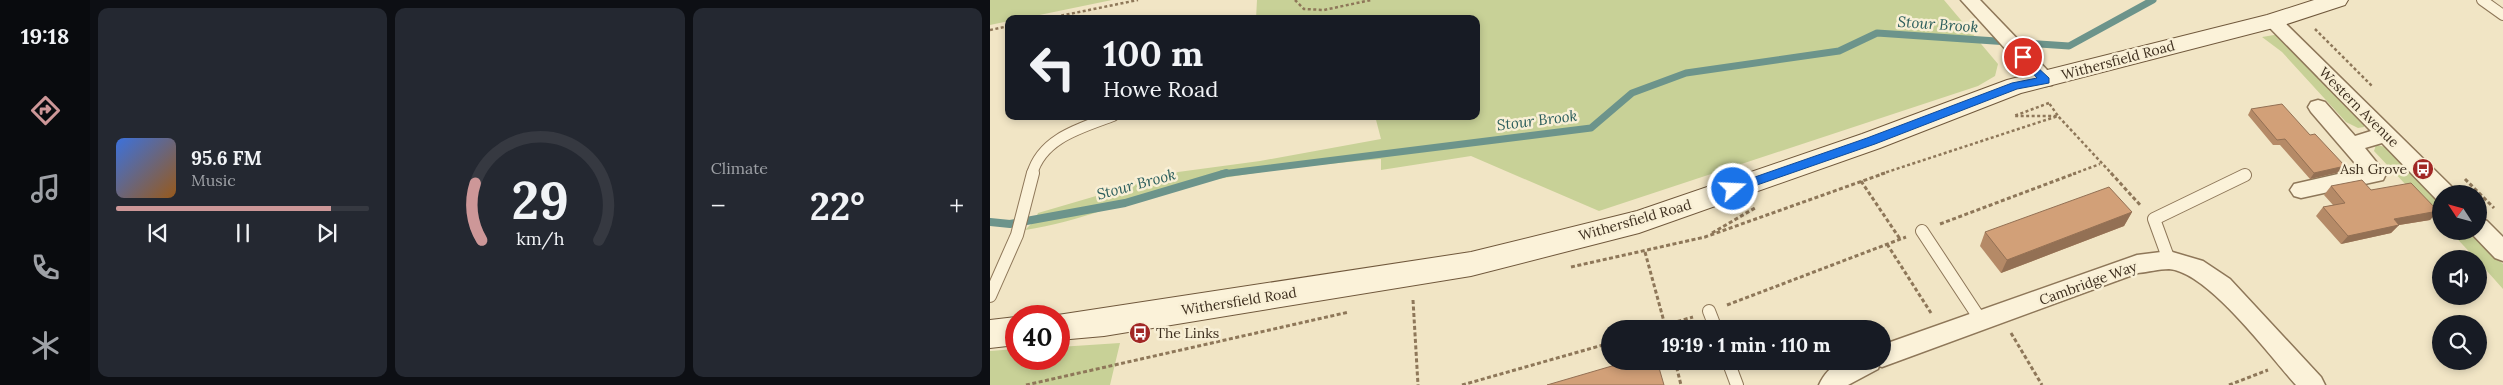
<!DOCTYPE html>
<meta charset="utf-8">
<style>
:root{--surface:#171b24;--page:#242831;--text:#f1f3f6;--muted:#9ea1a6;--line:#363941;--accent:#cd9798}
body{margin:0;font-family:Lora,serif;background:var(--page);color:var(--text);height:100vh;display:flex;flex-direction:column;font-size:19px;white-space:nowrap}
*{box-sizing:border-box;margin:0}
p{font-size:16px;color:var(--muted)}
.icon{flex:none;width:28px;height:28px;fill:none;stroke:currentColor;stroke-width:2;stroke-linecap:round;stroke-linejoin:round}
.map{position:relative;flex:1;overflow:hidden}
.details{display:flex;flex-direction:column;gap:8px;padding:8px;background:#0d0f14;width:900px}
.details>*{flex:none}
.top-card{position:absolute;left:15px;top:15px;width:475px;height:105px;border-radius:10px;box-shadow:0 2px 8px #0003;background:#171b24;color:var(--text);overflow:hidden}
.needle{width:32px;rotate:306deg}
.tools{position:absolute;left:1442px;top:185px;display:grid;gap:10px}
.tools a{display:grid;place-items:center;width:55px;height:55px;border-radius:50%;background:var(--surface);box-shadow:0 2px 8px #0003;font-size:25px}
.speed{position:absolute;left:15px;top:305px;display:flex;gap:10px;font-size:25px;font-weight:700;text-align:center}
.speed>*{display:grid;place-content:center;width:65px;height:65px;border-radius:50%;background:var(--surface);box-shadow:0 2px 8px #0003;line-height:1}
.speed .limit{border:8px solid #d22;background:#fff;color:#111}
.pin{position:absolute;display:grid;place-items:center;width:42px;height:42px;color:#fff;margin:-21px;border:2px solid #fff;border-radius:50%;box-shadow:0 1px 5px #0007}
.me{position:absolute;width:55px;margin:-28px;rotate:71deg;stroke-linejoin:round;filter:drop-shadow(0 0 4px #0008)}
.turn{display:flex;align-items:center;gap:18px;height:105px;padding:0 15px;font-size:22px}
.turn .icon{width:65px;height:65px;stroke-width:2.5}
.turn b{display:block;font-size:35px;line-height:42px}
.big{font-size:38px;font-weight:700;line-height:1.1}
.details .widget{flex:1;display:flex;flex-direction:column;justify-content:center;gap:8px;min-width:0;padding:0 18px;border-radius:10px;background:var(--page)}
.details .dial{align-items:center;gap:0}
.dial svg{height:130px;overflow:visible;fill:none;stroke:var(--line);stroke-width:7;stroke-linecap:round;text-anchor:middle}
.dial text{fill:var(--text);stroke:none}
.song{display:flex;align-items:center;gap:15px}
.cover{width:60px;height:60px;border-radius:8px;background:linear-gradient(135deg,hsl(220 70% 55%),hsl(30 70% 35%))}
.played{height:5px;border-radius:2px;background:linear-gradient(90deg,var(--accent) 85%,var(--line) 85%)}
.keys{display:flex;justify-content:space-around;direction:ltr}
.heat{display:flex;justify-content:space-between;align-items:center;font-size:28px;direction:ltr}
.details .tiles{flex:1;display:grid;gap:8px;grid-template-columns:repeat(3,1fr)}
.trip{position:absolute;left:611px;top:320px;width:290px;height:50px;border-radius:25px;background:var(--surface);box-shadow:0 2px 8px #0003;font-weight:700;line-height:50px;text-align:center}
main{display:flex;flex:1;min-height:0}
.dock{display:flex;flex-direction:column;width:90px;justify-content:space-around;align-items:center;background:#090b0e;color:var(--muted)}
.dock .icon{width:35px;height:35px}
.dock .current{color:var(--accent)}
.dock b{font-size:22px;color:var(--text)}
.map>svg:first-child{display:block}
</style>
<main>
<nav class="dock">
<b>19:18</b>
<svg class="icon current" aria-label="directions" viewBox="0 0 24 24"><path d="M12 3l9 9-9 9-9-9zM9 14v-3h6M13 9l2 2-2 2"/></svg>
<svg class="icon" aria-label="music" viewBox="0 0 24 24"><path d="M9 18V5l10-2v13"/><circle cx="6" cy="18" r="3"/><circle cx="16" cy="16" r="3"/></svg>
<svg class="icon" aria-label="phone" viewBox="0 0 24 24"><path d="M5 4h4l2 5-3 2q2 4 5 5l2-3 5 2v4C11 20 4 13 5 4z"/></svg>
<svg class="icon" aria-label="climate" viewBox="0 0 24 24"><path d="M12 3v18M4 7l16 10M4 17L20 7"/></svg>
</nav>
<section class="details">
<div class="tiles">
<div class="widget">
<div class="song"><i class="cover"></i><div><b>95.6 FM</b><p>Music</p></div></div>
<div class="played"></div>
<div class="keys"><svg class="icon" aria-label="previous" viewBox="0 0 24 24"><path d="M18 5L8 12l10 7zM5 5v14"/></svg><svg class="icon" aria-label="pause" viewBox="0 0 24 24"><path d="M8 5v14M16 5v14"/></svg><svg class="icon" aria-label="next" viewBox="0 0 24 24"><path d="M6 5l10 7-10 7zM19 5v14"/></svg></div>
</div>
<div class="widget dial"><svg viewBox="0 0 100 80">
<path d="M14 69A42 42 0 1 1 86 69"/>
<path d="M14 69A42 42 0 0 1 10 34" stroke="#cd9798"/>
<text x="50" y="56" font-size="32" font-weight="700">29</text>
<text x="50" y="72" font-size="11">km/h</text>
</svg></div>
<div class="widget"><p>Climate</p>
<div class="heat"><a>−</a><b class="big">22°</b><a>+</a></div>
</div>
</div>
</section>
<div class="map">
<svg width="1513" height="385" viewBox="0 0 1513 385">
<rect width="100%" height="100%" fill="#f1e5c5"/>
<g fill="#c8d197">
<path d="M0,0H122L30,19H19V21L0,25Z"/>
<path d="M267,0H954L1008,64L1005,76L988,86L609,211L481,156L391,170V159C326,165 259,171 195,186C141,198 90,222 35,230L45,220L48,213L188,172L270,161L391,139L385,116H486V19H266Z"/>
<path d="M1290,34L1375,119L1374,127L1368,128L1356,122L1292,52L1272,37Z"/>
<path d="M1386,145L1401,148L1451,200V222L1384,151Z"/>
<path d="M1460,231H1481L1513,264V289L1489,262V259H1486Z"/>
<path d="M130,343L120,385H0V351L26,349V359H69V347Z"/>
</g>
<g fill="none" stroke-linecap="round" stroke-linejoin="round">
<path stroke="#6c948b" stroke-width="7" d="M232,174L601,128L642,93L696,73L849,51L887,33L1079,46L1163,0"/>
<path stroke="#6c948b" stroke-width="8" d="M0,222L20,224L135,203L236,173"/>
<g stroke="#8e7759" stroke-width="12">
<g id="lane-far1">
<path d="M1492,0L1513,15"/>
<path d="M42,174C52,138 91,128 123,116"/>
</g>
</g>
<g stroke="#8e7759" stroke-width="14">
<g id="lane">
<path d="M932,231L992,322"/>
<path d="M1179,260L1164,219L1255,175"/>
<path d="M0,296L27,235L43,173"/>
<path d="M719,311L726,329"/>
<path d="M738,361L747,385"/>
</g>
</g>
<g stroke="#8e7759" stroke-width="3">
<g id="street">
<path d="M971,0H990L1062,75L1064,80L1062,85L1055,86L1048,85Z"/>
<path d="M1283,15L1289,17L1463,188L1466,194H1451V201L1447,200L1392,143L1375,148L1396,174L1393,180L1311,198L1304,196L1300,190L1304,184L1370,169L1321,112L1318,107L1321,102L1328,100L1335,102L1365,136L1381,131L1277,25L1274,21L1277,17Z"/>
<path d="M1489,218L1497,221L1513,237V261L1505,258L1481,233L1480,231H1489Z"/>
<path d="M1179,251L1213,261L1240,279L1331,377L1335,385H1306C1279,355 1218,272 1179,269C1169,269 1158,272 1148,273L892,367L889,366L888,369L858,385H829C843,355 865,361 892,361V345L1147,255Z"/>
</g>
</g>
<g stroke="#70583c" stroke-width="2">
<g id="secondary">
<path d="M1324,0H1358L1355,5L1291,26L1031,93L890,148L649,233L481,276L114,336L69,340V316H61L481,252L647,211L872,134L1017,80L1277,15Z"/>
<path d="M26,317V345L0,348V320Z"/>
</g>
</g>
<g stroke="#8e7759" stroke-width="2.5" stroke-dasharray="3 2.5" stroke-linecap="butt">
<path d="M305,0L314,9L334,10L381,0"/>
<path d="M55,19L148,0"/>
<path d="M1325,29L1382,86"/>
<path d="M0,30L19,26"/>
<path d="M1059,103L1024,116H1068L1122,174"/>
<path d="M891,174L1068,116L1059,103"/>
<path d="M1083,174L1110,164"/>
</g>
<g stroke="#8e7759" stroke-width="3" stroke-dasharray="4 2.5" stroke-linecap="butt">
<path d="M1121,173L1151,206"/>
<path d="M1475,179L1504,208"/>
<path d="M871,181L910,239"/>
<path d="M950,224L1086,173"/>
<path d="M722,233L765,208"/>
<path d="M897,244L941,313"/>
<path d="M655,252L676,329"/>
<path d="M581,267L715,237L895,173"/>
<path d="M423,300L428,385"/>
<path d="M737,305L916,237"/>
<path d="M675,325L703,317"/>
<path d="M1021,333L1052,385"/>
<path d="M685,361L691,385"/>
<path d="M36,385L359,312"/>
<path d="M472,385L620,343"/>
<path d="M1239,385L1278,370"/>
</g>
<use href="#lane-far1" stroke="#fbf2d9" stroke-width="10"/>
<use href="#lane" stroke="#fbf2d9" stroke-width="12"/>
<use href="#street" fill="#fbf2d9" fill-rule="evenodd"/>
<use href="#secondary" fill="#fbf2d9" fill-rule="evenodd"/>
</g>
<g fill="#b58a67">
<path d="M1261,109L1320,135L1355,166L1350,172L1320,179L1290,145H1283L1258,115Z"/>
<path d="M1341,186L1381,190L1448,211L1440,220L1409,225L1401,233L1351,244L1326,216L1333,207L1343,205L1334,195Z"/>
<path d="M1142,212L1134,226L1011,273L990,246L995,232Z"/>
</g>
<g fill="#937054">
<path d="M1355,166L1350,172L1320,179L1324,173Z"/>
<path d="M1448,211L1440,220L1409,225L1401,233L1351,244L1358,236L1404,219Z"/>
<path d="M1142,212L1134,226L1011,273L1017,260Z"/>
</g>
<g fill="#d2a078" stroke="#937054">
<path d="M1292,104L1320,135L1325,134L1355,166L1324,173L1295,139L1287,140L1261,109Z"/>
<path d="M1372,180L1381,190L1421,183L1448,211L1404,219L1409,225L1358,236L1333,207L1355,203L1341,186Z"/>
<path d="M1119,187L1142,212L1017,260L995,232Z"/>
<path d="M639,361H667L674,385H557Z"/>
</g>
<path fill="#1a73e8" stroke="#114b97" d="M1033,54L1059,78V83L1027,89L885,144L747,192L743,193L737,189L739,186L877,138L1022,83L1047,78L1028,57Z"/>
<defs>
<g id="bus-disc" transform="scale(1.125)"><circle r="9.5" fill="#a12725" stroke="#f8efd5"/><path d="M-5-6H5V4H4V6H2V4H-2V6H-4V4H-5ZM-3.5-4V0h7V-4ZM-3.5 1.2v1.5H-2V1.2ZM2 1.2v1.5H3.5V1.2Z" fill="#fff"/></g>
</defs>
<g fill-rule="evenodd">
<use href="#bus-disc" x="1433" y="169"/>
<use href="#bus-disc" x="150" y="333"/>
</g>
<g text-anchor="middle" dominant-baseline="central" stroke-width="5" stroke-linejoin="round" paint-order="stroke">
<g font-size="14" fill="#3d2e1e" stroke="#f8efd5">
<text transform="translate(1128 60) rotate(-15)">Withersfield Road</text>
<text transform="translate(1369 107) rotate(45)">Western Avenue</text>
<text transform="translate(645 220) rotate(-16)">Withersfield Road</text>
<text transform="translate(1098 283) rotate(-20)">Cambridge Way</text>
<text transform="translate(249 301) rotate(-9)">Withersfield Road</text>
</g>
<g font-size="14" fill="#3d2e1e" stroke="#f8efd5" text-anchor="end">
<text x="1417" y="169">Ash Grove</text>
<text x="166" y="333" text-anchor="start">The Links</text>
</g>
<g font-size="15" font-style="italic" fill="#2c5e5c" stroke="#f8efd5">
<text transform="translate(948 24) rotate(4)">Stour Brook</text>
<text transform="translate(547 120) rotate(-7)">Stour Brook</text>
<text transform="translate(146 184) rotate(-15)">Stour Brook</text>
</g>
</g>
</svg>
<div class="tools">
<a><svg class="needle" viewBox="-14 -14 28 28"><path d="M0-13l5 13h-10z" fill="#e53935"/><path d="M0 13l5-13h-10z" fill="#9ea1a6"/></svg></a>
<a><svg class="icon" aria-label="sound" viewBox="0 0 24 24"><path d="M4 9h4l5-4v14l-5-4H4zM17 9q2 3 0 6"/></svg></a>
<a><svg class="icon" aria-label="search" viewBox="0 0 24 24"><circle cx="10" cy="10" r="6"/><path d="M15 15l6 6"/></svg></a>
</div>
<div class="speed"><div class="limit">40</div></div>
<div class="pin" style="left:1033px;top:57px;background:#d93025"><svg class="icon" aria-label="arrive" viewBox="0 0 24 24"><path d="M6 21V4h12l-3 4 3 4H6"/></svg></div>
<svg class="me" style="left:743px;top:189px" viewBox="-20 -20 40 40"><circle r="17" fill="#1a73e8" stroke="#fff" stroke-width="3"/><path d="M0-11L8 9 0 5-8 9z" fill="#fff"/></svg>
<div class="trip">19:19 · 1 min · 110 m</div>
<div class="top-card">
<div class="turn"><svg class="icon" aria-label="left" viewBox="0 0 24 24"><path d="M17 20v-9H6M10 6l-5 5 5 5"/></svg><div><b>100 m</b>Howe Road</div></div>
</div>
</div>
</main>
